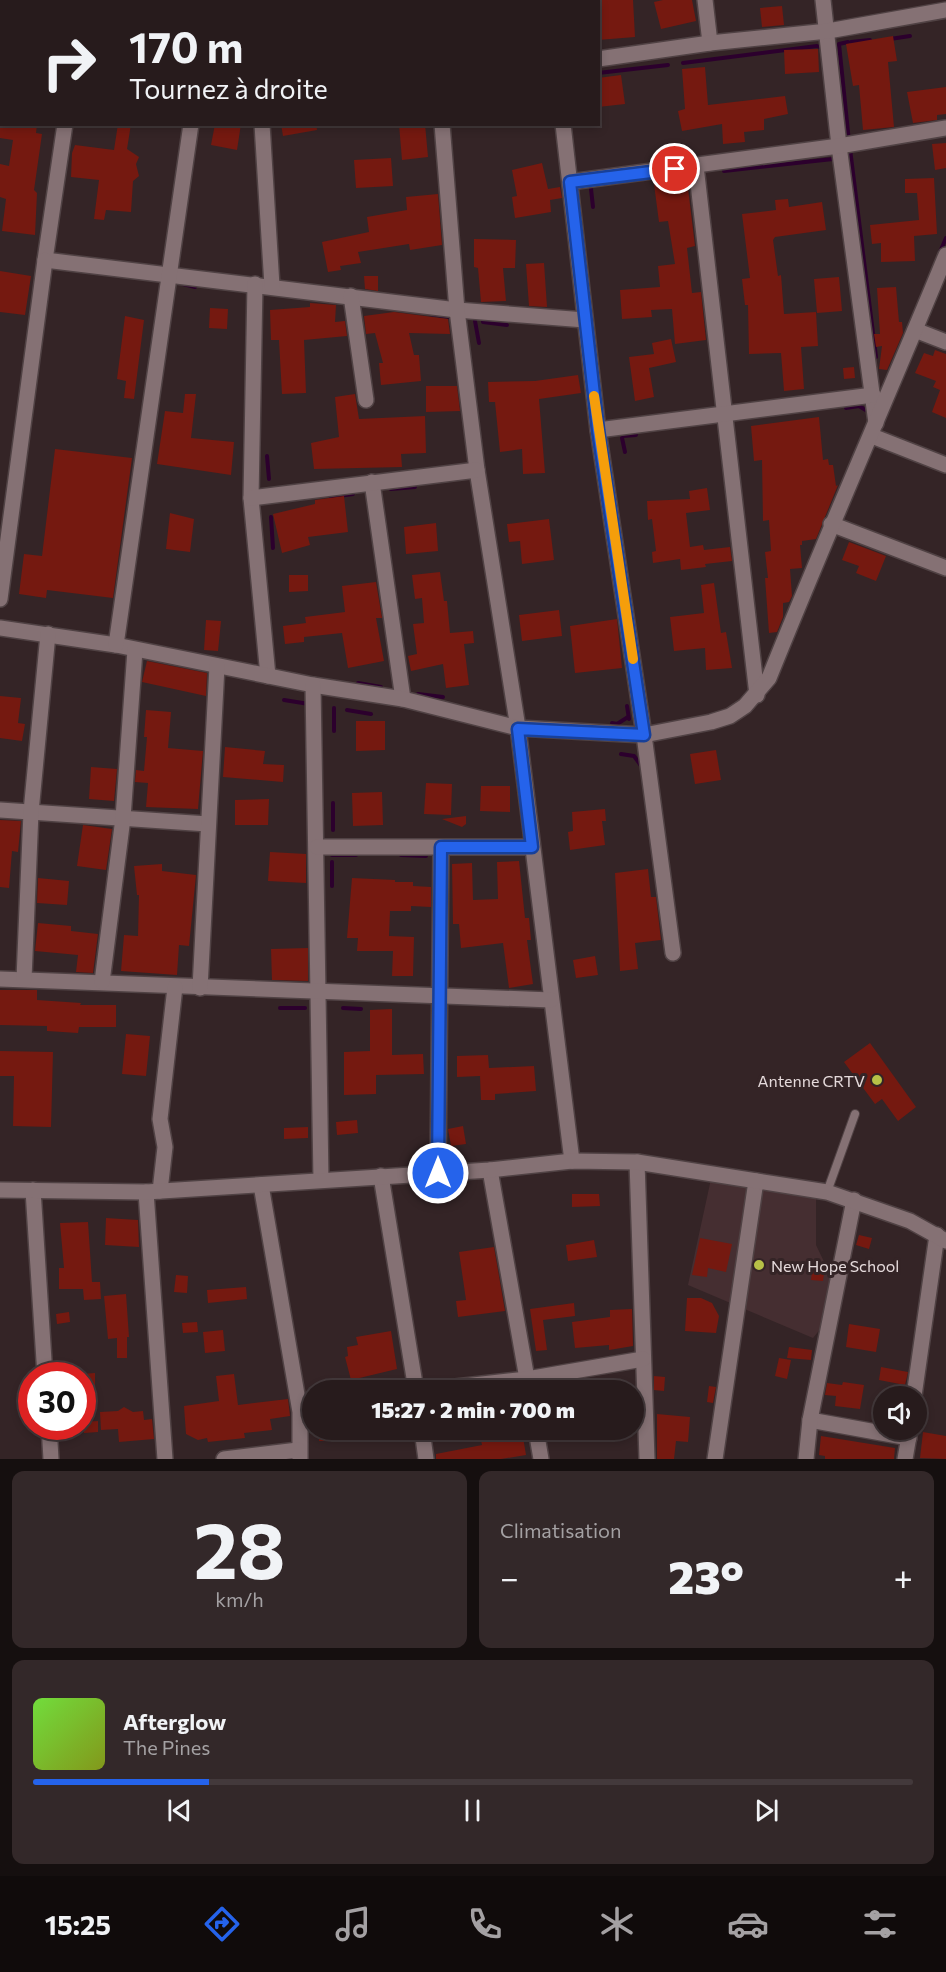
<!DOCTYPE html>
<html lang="fr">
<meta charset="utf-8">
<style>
:root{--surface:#271b1c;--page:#332829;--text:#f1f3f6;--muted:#a4a1a3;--line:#43393b;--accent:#2563eb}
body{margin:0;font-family:Commissioner,sans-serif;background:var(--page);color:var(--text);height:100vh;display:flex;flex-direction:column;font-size:22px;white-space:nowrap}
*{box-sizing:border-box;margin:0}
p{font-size:20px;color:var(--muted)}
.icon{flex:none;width:33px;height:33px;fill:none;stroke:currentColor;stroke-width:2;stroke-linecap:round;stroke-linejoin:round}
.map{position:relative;height:1459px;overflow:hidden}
.drawer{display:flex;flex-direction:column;gap:12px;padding:12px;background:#150f0f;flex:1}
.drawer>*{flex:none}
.hud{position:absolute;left:0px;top:0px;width:600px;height:126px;box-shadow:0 3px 9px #0003,0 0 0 2px var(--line);background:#271b1c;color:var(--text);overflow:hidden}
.fabs{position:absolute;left:873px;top:1386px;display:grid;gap:12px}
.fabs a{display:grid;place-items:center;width:54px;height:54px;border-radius:50%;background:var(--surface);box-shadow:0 3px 9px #0003,0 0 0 2px var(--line);font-size:30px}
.speed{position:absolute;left:18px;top:1362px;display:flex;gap:12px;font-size:30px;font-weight:700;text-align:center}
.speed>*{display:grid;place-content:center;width:78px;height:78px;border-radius:50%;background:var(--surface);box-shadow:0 3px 9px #0003,0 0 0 2px var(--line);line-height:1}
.speed .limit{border:9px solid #d22;background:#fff;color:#111}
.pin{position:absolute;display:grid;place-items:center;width:51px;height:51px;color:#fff;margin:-26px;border:3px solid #fff;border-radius:50%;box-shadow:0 2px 6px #0007}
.me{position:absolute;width:66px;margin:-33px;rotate:0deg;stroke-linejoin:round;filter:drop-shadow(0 0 4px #0008)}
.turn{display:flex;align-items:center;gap:21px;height:126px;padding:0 30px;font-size:27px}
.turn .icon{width:78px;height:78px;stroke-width:2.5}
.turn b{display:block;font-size:42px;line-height:51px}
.big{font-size:45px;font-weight:800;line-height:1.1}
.drawer .tile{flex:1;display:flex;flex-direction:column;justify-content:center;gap:9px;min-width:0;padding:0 21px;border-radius:12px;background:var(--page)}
.drawer .dial{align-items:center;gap:0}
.dial b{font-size:78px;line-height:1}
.song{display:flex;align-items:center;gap:18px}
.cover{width:72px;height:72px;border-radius:9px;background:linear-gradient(135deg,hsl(100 70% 55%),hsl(70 70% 35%))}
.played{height:6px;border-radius:3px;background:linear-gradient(90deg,var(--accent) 20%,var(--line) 20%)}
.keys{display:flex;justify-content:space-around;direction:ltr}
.heat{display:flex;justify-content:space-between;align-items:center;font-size:33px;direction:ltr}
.drawer .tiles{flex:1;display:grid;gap:12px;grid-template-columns:1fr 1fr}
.tile:last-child{grid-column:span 2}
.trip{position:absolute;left:302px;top:1380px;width:342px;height:60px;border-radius:30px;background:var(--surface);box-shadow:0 3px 9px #0003,0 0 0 2px var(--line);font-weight:800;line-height:60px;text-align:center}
.dock{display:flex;height:96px;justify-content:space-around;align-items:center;background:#100b0b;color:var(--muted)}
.dock .icon{width:42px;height:42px}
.dock .current{color:var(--accent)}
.dock b{font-size:27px;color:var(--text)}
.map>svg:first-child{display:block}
</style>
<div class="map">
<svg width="946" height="1459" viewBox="0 0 946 1459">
<rect width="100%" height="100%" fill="#342426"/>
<path fill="#452e31" d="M711,1179L816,1196V1245L843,1301L813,1338L688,1285Z"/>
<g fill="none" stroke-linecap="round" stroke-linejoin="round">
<g stroke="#2c002d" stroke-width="4">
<path d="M890,39L910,36"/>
<path d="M848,42L839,44L849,142"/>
<path d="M851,42L870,40"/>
<path d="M683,63L817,46L822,48"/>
<path d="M598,73L668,65"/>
<path d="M850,149L876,357"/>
<path d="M724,171L833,159"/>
<path d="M591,189L593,207"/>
<path d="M940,252L946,238"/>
<path d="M183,284L195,287"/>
<path d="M430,314L450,317"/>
<path d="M475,321L479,343"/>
<path d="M483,322L507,325"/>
<path d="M846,408L859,406L869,412"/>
<path d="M623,436L636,435"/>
<path d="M622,438L625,452"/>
<path d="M267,456L269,479"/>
<path d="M391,489L415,487"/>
<path d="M331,497L353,494"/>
<path d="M271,517L273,548"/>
<path d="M358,683L381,687"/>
<path d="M418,694L443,697"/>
<path d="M284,700L309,704"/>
<path d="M627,706L629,719"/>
<path d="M347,710L371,714"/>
<path d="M612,723L617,724L628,717"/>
<path d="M334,731V708"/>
<path d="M621,754L634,756L642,767"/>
<path d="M333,830V803"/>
<path d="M332,855H356"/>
<path d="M401,855L426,856"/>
<path d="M332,886V862"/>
<path d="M280,1008H305"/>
<path d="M343,1008L361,1009"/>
</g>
</g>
<g fill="#751910">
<path d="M598,0H633L635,37L598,40Z"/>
<path d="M663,0H692L696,21L661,29L654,2Z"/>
<path d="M782,6L784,25L762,27L760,8Z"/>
<path d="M893,36L897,61L888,62L894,127L863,130L859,85L853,86L846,44Z"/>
<path d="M818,49L819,72L785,74L784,50Z"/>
<path d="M705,67L708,105L785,96L788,114L764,119V130L744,132L745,142L723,144L722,124L682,131L678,111L685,109L682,69Z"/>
<path d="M621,75L625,104L598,107V78Z"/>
<path d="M946,87V114L937,115V120L913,123L907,92Z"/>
<path d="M0,124H37L36,133L42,134L34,190L37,193L35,235L2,231L6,199L0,197V164L9,166L13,140L0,138Z"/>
<path d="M118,124H131L127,149L139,157L136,164L139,176L133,181L131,212L106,210L104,220L94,219L99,180L71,177L72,153L75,145L114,150Z"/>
<path d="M215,124H241L237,150L211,145Z"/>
<path d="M281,124H316L317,130L283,136Z"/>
<path d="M399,124H425L428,157L402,160Z"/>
<path d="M946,143V168L935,170L932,144Z"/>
<path d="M391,158L393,186L356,188L354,160Z"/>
<path d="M542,163L548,189L560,187L562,198L550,200L551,212L515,218L512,197L517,196L512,170Z"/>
<path d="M934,178L937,234L914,236L915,261L881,262V243L872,244L870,225L919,220L917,193H905V179Z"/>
<path d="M687,180L695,246L687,248L692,293L701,292L706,340L675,344L672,309L651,310L652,317L622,319L620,290L660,287L658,266L675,264L668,221L659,222L654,184Z"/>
<path d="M438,194L442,245L410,250L409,244L358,252L361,263L340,266L341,270L328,272L322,242L369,232L367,217L407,210L406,197Z"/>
<path d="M788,199L789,207L822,202L826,230L775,237L773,240L778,276L781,275L784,314L816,312L818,346L801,347L804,389L784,391L781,353L749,354L748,305H745L742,279L750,278L742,214L776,210L775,200Z"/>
<path d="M474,239L516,240L515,268H503L506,301L481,302L478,268L474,267Z"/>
<path d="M544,263L547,307L529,306L526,264Z"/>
<path d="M0,271L31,276L25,315L0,312Z"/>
<path d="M364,276H378V291L365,289Z"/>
<path d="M839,277L842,311L817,313L814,279Z"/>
<path d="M896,287L899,322H902L903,333L887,370L879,369L882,346L876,347L874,334H880L877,288Z"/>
<path d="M310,303L336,305L335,322L345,321L347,336L304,340L306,393L282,394L279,340H271L270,310L310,307Z"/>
<path d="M210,308L228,309L227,329L209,328Z"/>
<path d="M394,312L448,319L450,334L409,333L414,355H419L421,381L381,385L379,363H383L375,333L366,334L364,316Z"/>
<path d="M125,316L144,320L134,399L124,398L126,381L117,379Z"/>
<path d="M671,339L676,362L649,368L654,397L635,401L629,357L654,354L652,343Z"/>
<path d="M935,350L946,354V418L932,412L940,390L933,387L936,381L915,373L924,353L933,356Z"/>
<path d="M854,367L855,378L844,379L843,368Z"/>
<path d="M578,375L581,393L539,399L545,473L523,474L522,449L500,452L495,402H489L488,382L535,381Z"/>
<path d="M426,386H457L460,411L426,412Z"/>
<path d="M185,394H196L191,438L234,442L231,475L157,464L165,411L183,413Z"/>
<path d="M355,394L359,419L425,416L426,453L401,454L402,467L314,469L311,443L339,437L335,397Z"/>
<path d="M819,417L823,460L828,459L829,465H833L836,486L838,485L816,539L802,541V545H800L802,568L790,569L792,596L789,602L783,603V617L777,632L769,633L765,578H768L765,552L771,551L769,520L763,521L762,460L754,461L751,426Z"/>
<path d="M55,449L132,458L113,598L47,590L46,598L19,594L24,554L42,556Z"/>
<path d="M707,488L710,510L686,513L690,547L703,545L704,550L730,547L732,561L705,564L706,567L681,570L680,559L653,563L652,552L656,551L652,519L648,520L647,501L690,499L689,491Z"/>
<path d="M344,496L348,532L308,537L310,545L282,553L273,514L315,504V500Z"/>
<path d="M170,513L194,519L190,552L166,549Z"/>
<path d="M549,519L554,560L522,564L520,541L509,542L507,524Z"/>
<path d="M436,523L438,551L406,554L404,527Z"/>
<path d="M849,542L886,556L876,581L856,573L859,566L842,560Z"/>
<path d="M440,572L444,601H447L450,633L473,631L474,643L464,644L469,685L446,688L443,664L411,671L408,656L417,654L413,624L424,623L422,598L415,599L412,575Z"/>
<path d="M289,575H308V591L289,592Z"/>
<path d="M376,582L382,618H376L384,661L348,668L342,633L304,637V642L285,644L283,626L306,623L305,617L345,612L342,586Z"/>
<path d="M714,583L721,633L726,632L732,668L706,670L705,648L674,651L670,617L704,613L701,585Z"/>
<path d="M559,610L562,636L522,641L519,615Z"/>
<path d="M617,619L622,668L575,673L570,626Z"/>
<path d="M206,620L221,621L218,651L204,650Z"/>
<path d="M147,661L207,673L206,696L142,682Z"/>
<path d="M0,696L21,698L18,723L25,724L22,741L0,738Z"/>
<path d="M146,710L171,712L168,748L203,751L198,809L146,807L148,783L135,782L136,770L144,771L147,737H144Z"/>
<path d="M356,721H385V750L356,751Z"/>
<path d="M225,747L265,751L263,764L284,765L283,782L223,777Z"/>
<path d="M716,750L721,780L695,784L690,754Z"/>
<path d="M91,767L117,769L114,801L89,799Z"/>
<path d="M426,783L452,784L451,815L424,814Z"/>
<path d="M481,786H510V812L480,811Z"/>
<path d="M382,792L383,825L353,826L352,793Z"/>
<path d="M269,799L268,825H235V800Z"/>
<path d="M605,809L606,821H602L605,845L570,850L568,832L573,831L572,812Z"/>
<path d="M466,816V824L462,827L442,819Z"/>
<path d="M0,820L21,821L18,852L12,851L9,888L0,887Z"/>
<path d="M83,825L112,829L106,870L77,866Z"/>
<path d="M270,852L306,854V883L268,881Z"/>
<path d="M519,861L525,918H529L531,940H527L533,984L509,988L503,943L461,948L459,924H453L452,864L472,863L473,900L498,899L497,862Z"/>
<path d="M162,864V871L196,875L189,946L179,945L177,975L121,971L124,935L138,936L139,895H137L134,866Z"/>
<path d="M648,869L651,897H656L661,940L635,943L638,969L620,971L615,873Z"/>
<path d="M38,878L69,881L67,905L37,903Z"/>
<path d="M352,878L395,880V882H413V886L431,887V907L411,906V911H390L389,936L414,937L413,976H392L393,951H357L358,938H347Z"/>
<path d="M38,923L71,926V931L98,934L93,973L76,972L78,955L35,951Z"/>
<path d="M308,948V981L272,980L271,949Z"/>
<path d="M595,956L598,975L576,978L573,960Z"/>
<path d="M0,990H37V1000L81,1003L80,1005H116V1027H79L78,1033L47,1031V1026L0,1025Z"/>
<path d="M392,1009V1055L423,1054L424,1074L376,1075V1094L344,1095V1052L370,1051V1010Z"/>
<path d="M126,1034L150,1036L146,1076L122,1074Z"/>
<path d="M870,1043L916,1107L898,1121L882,1099L875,1104L844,1062Z"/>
<path d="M0,1051L53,1052L51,1127L13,1126L14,1076H0Z"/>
<path d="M488,1055L489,1068L534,1066L536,1091L495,1094V1100H481L480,1076L457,1077V1056Z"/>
<path d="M357,1120L358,1133L337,1135L336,1122Z"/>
<path d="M463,1126L466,1144L451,1146L448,1129Z"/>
<path d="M308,1127V1138L284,1139V1128Z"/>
<path d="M572,1194H599L600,1206L572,1207Z"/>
<path d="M106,1218L138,1220L139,1247L105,1245Z"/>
<path d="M88,1222L92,1282H100L101,1299L84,1300L83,1289H59V1268H64L60,1223Z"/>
<path d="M859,1235L872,1238L869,1249L856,1245Z"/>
<path d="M700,1238L732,1244L726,1272L708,1268L707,1277L692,1275Z"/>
<path d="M594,1240L597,1257L568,1261L566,1245Z"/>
<path d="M494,1247L505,1311L458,1317L456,1301L466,1300L459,1252Z"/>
<path d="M813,1264L825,1266L823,1281L811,1280Z"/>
<path d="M176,1275L188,1276L187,1293L174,1292Z"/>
<path d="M246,1287L247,1299L208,1303L207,1290Z"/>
<path d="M126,1294L129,1337H127V1358H117V1338L108,1339L104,1296Z"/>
<path d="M687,1298H701L712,1303L719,1316L716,1333L685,1331Z"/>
<path d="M574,1303L575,1316L543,1320L547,1350L536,1351L530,1309Z"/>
<path d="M632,1309L633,1346L609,1350V1345L575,1348L572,1322L610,1317V1310Z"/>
<path d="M69,1312L70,1322L57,1324L56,1314Z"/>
<path d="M197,1322L198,1332L183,1333L182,1323Z"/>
<path d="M849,1324L880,1329L876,1352L846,1347Z"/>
<path d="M223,1330L225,1351L205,1353L203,1332Z"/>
<path d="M391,1331L397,1369L351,1380L345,1357L348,1356L347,1347L358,1345L356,1337Z"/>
<path d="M789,1347L812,1350L811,1360L787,1358Z"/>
<path d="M779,1358L791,1360L787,1379L775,1376Z"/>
<path d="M881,1367L908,1372L905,1385L879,1380Z"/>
<path d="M95,1373V1389L82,1390V1374Z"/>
<path d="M234,1374L238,1405L288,1399L290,1416L270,1419L272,1430L244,1433L245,1438L208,1442L207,1438L198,1440L186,1434L184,1406L219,1401L216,1376Z"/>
<path d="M654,1376L665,1377L664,1391L654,1390Z"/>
<path d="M584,1380L586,1390H555V1384Z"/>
<path d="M843,1382L864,1385L860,1409L835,1406L836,1396L825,1395L827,1383L842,1385Z"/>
<path d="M709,1386L716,1387L713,1403L707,1402Z"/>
<path d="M124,1407L133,1412L143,1411L144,1420L152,1419L154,1439L119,1442L118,1429L101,1430L100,1412L118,1411Z"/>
<path d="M657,1414L690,1417L688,1442L676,1441L674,1459H657Z"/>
<path d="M98,1421V1432L84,1433L83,1422Z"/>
<path d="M320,1430H334V1441H319Z"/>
<path d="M479,1430H519L520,1437H523L526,1455L501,1459H436V1454L482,1445Z"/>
<path d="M923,1432L946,1436V1459L920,1458Z"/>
<path d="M821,1436L895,1448L894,1459H825V1456L819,1455Z"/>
</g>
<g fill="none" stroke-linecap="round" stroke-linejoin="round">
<g stroke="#504244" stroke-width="10">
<path id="service" d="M827,1192L855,1114"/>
</g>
<g stroke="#504244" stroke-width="18">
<g id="minor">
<path d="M432,0V2"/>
<path d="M549,0V2"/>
<path d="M705,0L710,43"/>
<path d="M823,0L839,146L876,423"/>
<path d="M84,2V0"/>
<path d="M209,2V0"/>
<path d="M287,2V0"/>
<path d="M598,59L710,43L828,31L946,10"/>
<path d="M65,124L45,260L457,310L585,320"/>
<path d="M262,124L272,286"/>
<path d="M442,124L457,310L477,470L518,728L572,1161"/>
<path d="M563,124L598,430L644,735L673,953"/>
<path d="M696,166L757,695"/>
<path d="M570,182L839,146L946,128"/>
<path d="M255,284L251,498L268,676"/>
<path d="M351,296L366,400"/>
<path d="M915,330L946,342"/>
<path d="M598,430L873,395"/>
<path d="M872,436L946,465"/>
<path d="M372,482L403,699"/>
<path d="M251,498L477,470"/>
<path d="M831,524L946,568"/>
<path d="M0,599L45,260"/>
<path d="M0,628L116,645L313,685L403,699L518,728L644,735L711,722L730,716L745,706L769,678C826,536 888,396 946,255"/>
<path d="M116,645L191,124"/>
<path d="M313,685L321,1180"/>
<path d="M0,810L208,824"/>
<path d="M317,847H532"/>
<path d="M0,979L551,1000"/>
<path d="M24,979L31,812L48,634"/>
<path d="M102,982L123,818L135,650"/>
<path d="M200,988L217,666"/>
<path d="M637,1162L647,1459"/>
<path d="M490,1170L529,1390"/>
<path d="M438,1173L441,847"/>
<path d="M381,1176L416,1390"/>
<path d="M261,1185L300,1412V1459"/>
<path d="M33,1190L45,1376"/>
<path d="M160,1191L165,1147L160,1119L175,987"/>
<path d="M146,1192L165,1459"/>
<path d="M429,1390L527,1379L643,1359"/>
<path d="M914,1396L937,1235"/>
<path d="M810,1420L909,1438"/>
<path d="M49,1426L51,1459"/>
<path d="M422,1430L426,1459"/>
<path d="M536,1430L541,1459"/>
<path d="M224,1459L298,1450"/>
<path d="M715,1459L756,1181"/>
<path d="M806,1459L810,1420L854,1200"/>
<path d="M905,1459L910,1430"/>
</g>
</g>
<g stroke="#504244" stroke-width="18">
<path id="secondary" d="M0,1190L146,1192L490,1170L572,1161L637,1162L827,1192L910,1221L946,1241"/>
</g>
<use href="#service" stroke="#857174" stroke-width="8"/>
<use href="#minor" stroke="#857174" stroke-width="15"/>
<use href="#secondary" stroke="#857174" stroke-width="15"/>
</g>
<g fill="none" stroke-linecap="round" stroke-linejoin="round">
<g stroke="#184099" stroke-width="15">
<path id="route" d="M438,1173L441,847H532L518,729L644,735L598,430L570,182L675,169"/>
</g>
<use href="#route" stroke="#2563eb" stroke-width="10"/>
<path stroke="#f59e0b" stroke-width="10" d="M594,396L633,659"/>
</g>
<g fill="#b7c147" stroke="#342426" stroke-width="2">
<circle cx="877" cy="1080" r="6"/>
<circle cx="759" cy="1265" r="6"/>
</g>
<g text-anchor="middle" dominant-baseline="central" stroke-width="6" stroke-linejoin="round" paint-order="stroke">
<g font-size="16" fill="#e5dadb" stroke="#342426" text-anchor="end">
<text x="865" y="1080">Antenne CRTV</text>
<text x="771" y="1265" text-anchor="start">New Hope School</text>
</g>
</g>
</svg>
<div class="fabs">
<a><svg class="icon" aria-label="sound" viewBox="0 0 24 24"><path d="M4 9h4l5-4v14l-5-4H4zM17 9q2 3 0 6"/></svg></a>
</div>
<div class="speed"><div class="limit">30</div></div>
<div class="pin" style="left:675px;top:169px;background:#d93025"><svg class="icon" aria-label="arrive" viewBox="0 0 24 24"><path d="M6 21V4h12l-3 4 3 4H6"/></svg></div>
<svg class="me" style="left:438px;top:1173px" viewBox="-20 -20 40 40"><circle r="17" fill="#2563eb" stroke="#fff" stroke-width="3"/><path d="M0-11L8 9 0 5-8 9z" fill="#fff"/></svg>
<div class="trip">15:27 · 2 min · 700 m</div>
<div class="hud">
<div class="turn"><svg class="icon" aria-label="right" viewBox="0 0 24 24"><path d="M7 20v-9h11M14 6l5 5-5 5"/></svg><div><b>170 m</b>Tournez à droite</div></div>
</div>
</div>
<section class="drawer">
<div class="tiles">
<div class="tile dial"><b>28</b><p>km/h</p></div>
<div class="tile"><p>Climatisation</p>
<div class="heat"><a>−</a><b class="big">23°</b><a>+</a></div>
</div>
<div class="tile">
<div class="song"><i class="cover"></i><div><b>Afterglow</b><p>The Pines</p></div></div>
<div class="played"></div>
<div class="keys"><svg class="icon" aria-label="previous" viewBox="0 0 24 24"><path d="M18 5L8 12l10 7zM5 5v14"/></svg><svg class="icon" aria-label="pause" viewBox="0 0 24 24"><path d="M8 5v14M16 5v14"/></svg><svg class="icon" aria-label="next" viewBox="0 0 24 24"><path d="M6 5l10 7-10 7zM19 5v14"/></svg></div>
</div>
</div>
</section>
<nav class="dock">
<b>15:25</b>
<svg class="icon current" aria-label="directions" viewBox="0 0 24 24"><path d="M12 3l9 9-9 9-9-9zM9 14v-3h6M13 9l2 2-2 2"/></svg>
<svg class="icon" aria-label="music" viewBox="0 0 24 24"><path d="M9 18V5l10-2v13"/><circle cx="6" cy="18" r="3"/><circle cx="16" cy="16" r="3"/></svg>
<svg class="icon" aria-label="phone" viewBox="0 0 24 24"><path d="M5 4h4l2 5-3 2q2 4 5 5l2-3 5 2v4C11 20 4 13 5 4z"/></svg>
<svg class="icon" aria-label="climate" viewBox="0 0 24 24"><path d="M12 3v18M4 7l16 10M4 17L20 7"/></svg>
<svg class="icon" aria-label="car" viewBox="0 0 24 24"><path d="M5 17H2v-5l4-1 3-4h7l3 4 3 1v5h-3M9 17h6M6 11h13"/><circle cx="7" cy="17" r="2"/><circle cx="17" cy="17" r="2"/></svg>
<svg class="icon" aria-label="filters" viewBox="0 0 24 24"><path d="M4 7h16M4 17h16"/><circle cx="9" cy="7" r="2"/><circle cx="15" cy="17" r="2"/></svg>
</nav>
